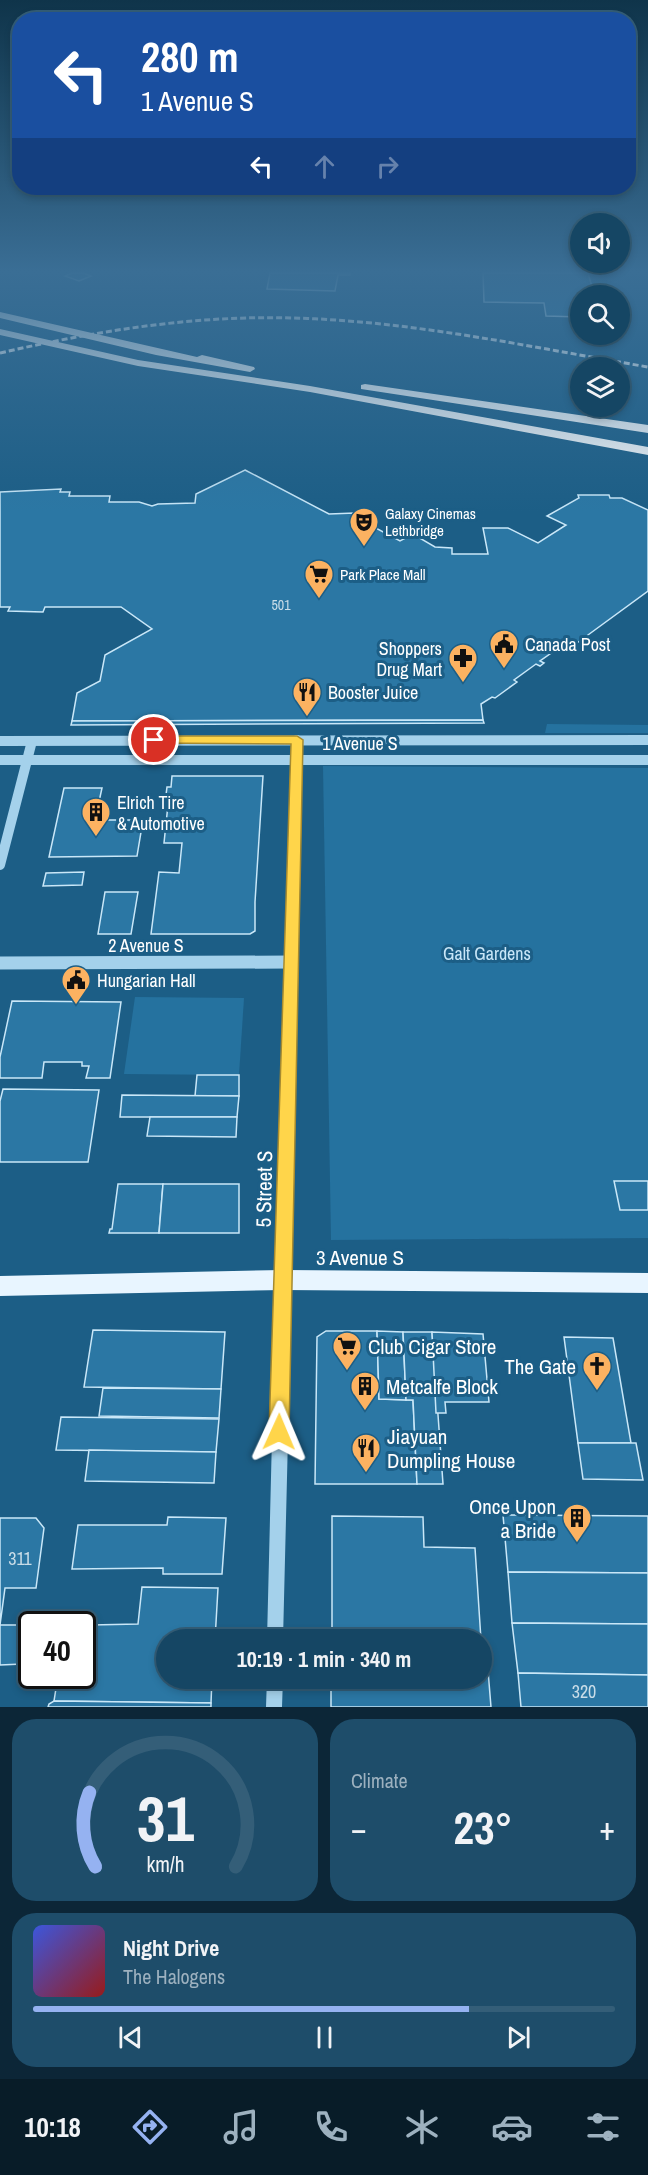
<!DOCTYPE html>
<meta charset="utf-8">
<style>
:root{--surface:#154664;--page:#1e4d6a;--text:#f1f3f6;--muted:#9db1bf;--line:#345e78;--accent:#95b2f1}
body{margin:0;font-family:"Archivo Narrow",sans-serif;background:var(--page);color:var(--text);height:100vh;display:flex;flex-direction:column;font-size:22px;white-space:nowrap}
*{box-sizing:border-box;margin:0}
p{font-size:20px;color:var(--muted)}
.icon{flex:none;width:33px;height:33px;fill:none;stroke:currentColor;stroke-width:2;stroke-linecap:round;stroke-linejoin:round}
.map{position:relative;height:1707px;overflow:hidden}
.drawer{display:flex;flex-direction:column;gap:12px;padding:12px;background:#0c2637;flex:1}
.drawer>*{flex:none}
.banner{position:absolute;left:12px;top:12px;width:624px;height:183px;border-radius:24px;box-shadow:0 3px 9px #0003,0 0 0 2px var(--line);background:#1a4fa0;color:#fff;overflow:hidden}
.fabs{position:absolute;left:570px;top:213px;display:grid;gap:12px}
.fabs a{display:grid;place-items:center;width:60px;height:60px;border-radius:50%;background:var(--surface);box-shadow:0 3px 9px #0003,0 0 0 2px var(--line);font-size:30px}
.speed{position:absolute;left:18px;top:1611px;display:flex;gap:12px;font-size:30px;font-weight:700;text-align:center}
.speed>*{display:grid;place-content:center;width:78px;height:78px;border-radius:50%;background:var(--surface);box-shadow:0 3px 9px #0003,0 0 0 2px var(--line);line-height:1}
.speed .limit{border:3px solid #111;border-radius:9px;background:#fff;color:#111}
.pin{position:absolute;display:grid;place-items:center;width:51px;height:51px;color:#fff;margin:-26px;border:3px solid #fff;border-radius:50%;box-shadow:0 2px 6px #0007}
.me{position:absolute;width:66px;margin:-33px;rotate:1deg;stroke-linejoin:round;filter:drop-shadow(0 0 4px #0008)}
.turn{display:flex;align-items:center;gap:21px;height:126px;padding:0 30px;font-size:27px}
.turn .icon{width:78px;height:78px;stroke-width:2.5}
.turn b{display:block;font-size:42px;line-height:51px}
.lanes{display:flex;align-items:center;height:57px;padding:0 30px;background:#0003;justify-content:center;gap:30px;direction:ltr}
.lanes .off{opacity:.35}
.big{font-size:45px;font-weight:800;line-height:1.1}
.drawer .widget{flex:1;display:flex;flex-direction:column;justify-content:center;gap:9px;min-width:0;padding:0 21px;border-radius:24px;background:var(--page)}
.drawer .dial{align-items:center;gap:0}
.dial svg{height:156px;overflow:visible;fill:none;stroke:var(--line);stroke-width:7;stroke-linecap:round;text-anchor:middle}
.dial text{fill:var(--text);stroke:none}
.song{display:flex;align-items:center;gap:18px}
.cover{width:72px;height:72px;border-radius:9px;background:linear-gradient(135deg,hsl(230 70% 55%),hsl(0 70% 35%))}
.played{height:6px;border-radius:3px;background:linear-gradient(90deg,var(--accent) 75%,var(--line) 75%)}
.keys{display:flex;justify-content:space-around;direction:ltr}
.heat{display:flex;justify-content:space-between;align-items:center;font-size:33px;direction:ltr}
.drawer .tiles{flex:1;display:grid;gap:12px;grid-template-columns:1fr 1fr}
.widget:last-child{grid-column:span 2}
.trip{position:absolute;left:156px;top:1629px;width:336px;height:60px;border-radius:30px;background:var(--surface);box-shadow:0 3px 9px #0003,0 0 0 2px var(--line);font-weight:800;line-height:60px;text-align:center}
.dock{display:flex;height:96px;justify-content:space-around;align-items:center;background:#081c28;color:var(--muted)}
.dock .icon{width:42px;height:42px}
.dock .on{color:var(--accent)}
.dock b{font-size:27px;color:var(--text)}
.map>svg:first-child{display:block}
</style>
<div class="map">
<svg width="648" height="1707" viewBox="0 0 648 1707">
<rect width="100%" height="100%" fill="#1c5e86"/>
<g fill="#25729f">
<path d="M547,724L648,725V733H545Z"/>
<path d="M323,766L648,768V1238L331,1240Z"/>
<path d="M135,997L244,998L239,1075L124,1074Z"/>
</g>
<g fill="#2b77a4" stroke="#c9e7f8" stroke-width="1.5">
<path d="M72,273H83L91,276L79,281L65,276Z"/>
<path d="M270,273H350V275H338L335,291L267,289Z"/>
<path d="M483,273H588L592,287L612,288L614,296H580V317L546,316L544,303L484,302Z"/>
<path d="M245,470L329,514L355,513L359,515L355,517L400,541L413,534L435,547L452,548V554H488L483,528H508L538,543L566,525L547,516L579,498L578,495H609L610,498H622L648,510V591L577,643L570,640L540,661L544,663L540,666L536,664L514,680L517,682L495,698L492,697L481,704L483,720L72,721L77,693L100,681L105,655L152,629L121,607H45L43,612L8,611L10,607H0V492L61,489L60,492H70L69,496H110L109,502H139L152,506L158,504L195,503L196,494Z"/>
<path d="M483,720L484,723L71,725L72,721Z"/>
<path d="M172,776H263L255,902V931L250,934H151L159,872L179,873L182,843H164L169,795H166L167,787H171Z"/>
<path d="M64,788H102L95,820H143L137,856L49,857Z"/>
<path d="M84,872L82,885L43,886L46,873Z"/>
<path d="M105,892H138L131,934H98Z"/>
<path d="M12,1001L121,1002L110,1078H86L89,1066H82V1062H44L42,1078H0V1057Z"/>
<path d="M197,1075H239V1096H195Z"/>
<path d="M3,1089L99,1090L88,1162H0V1101Z"/>
<path d="M122,1095L239,1096L237,1117H120Z"/>
<path d="M150,1117H237L236,1137L147,1136Z"/>
<path d="M614,1181H648V1210H620Z"/>
<path d="M118,1184H163L159,1233H109L110,1229H112Z"/>
<path d="M163,1184H239V1233H159Z"/>
<path d="M93,1330L225,1332L221,1389L84,1387Z"/>
<path d="M326,1331H377L379,1399L413,1400L417,1484H315L317,1337Z"/>
<path d="M377,1331L403,1332L406,1400L379,1399Z"/>
<path d="M403,1332H432L443,1484H417L413,1400H406Z"/>
<path d="M432,1332L483,1334L489,1402H445L446,1413H436Z"/>
<path d="M564,1337L613,1338L631,1443H578Z"/>
<path d="M103,1388L221,1389L219,1418L99,1416Z"/>
<path d="M61,1417L219,1419L216,1452L56,1450Z"/>
<path d="M578,1443H636L643,1480L583,1479Z"/>
<path d="M89,1450L216,1452L214,1483L85,1481Z"/>
<path d="M503,1515L648,1516V1573L508,1572Z"/>
<path d="M332,1516L423,1517L424,1547L475,1548L481,1640H332Z"/>
<path d="M168,1517L226,1518L222,1574H163V1568L72,1569L78,1525H167Z"/>
<path d="M0,1518H36L44,1528L36,1588H5L0,1625Z"/>
<path d="M508,1572L648,1573V1624L512,1623Z"/>
<path d="M142,1587L218,1588L215,1640H166V1678H212L211,1703L54,1701L58,1676H82V1644H85L91,1625L138,1624Z"/>
<path d="M512,1623L648,1624V1675L518,1673Z"/>
<path d="M0,1625H27L22,1664L0,1665Z"/>
<path d="M482,1658H487L491,1707H331V1678H482Z"/>
<path d="M518,1673L648,1675V1707H521Z"/>
<path d="M54,1701L211,1703V1707H48L49,1704Z"/>
</g>
<g fill="none" stroke-linecap="round" stroke-linejoin="round">
<g stroke="#a4d1eb" stroke-width="10">
<path d="M0,741L648,740"/>
<path d="M0,760H648"/>
<path d="M0,865L32,741"/>
<path d="M292,933L297,740"/>
</g>
<g stroke="#a4d1eb" stroke-width="13">
<path d="M0,963L291,962"/>
<path d="M284,1276L292,932"/>
</g>
<g stroke="#a4d1eb" stroke-width="16">
<path d="M275,1640L284,1275"/>
<path d="M274,1707L275,1678"/>
</g>
<path fill="#e8f5ff" fill-rule="evenodd" d="M283,1270L648,1273V1293L283,1290L0,1296V1276Z"/>
<g fill="#fff" fill-rule="evenodd">
<path d="M0,312L197,357L202,355L254,367L255,369L250,372L156,355L0,318Z"/>
<path d="M0,329L138,360L310,386L648,447V455L310,392L138,366L0,335Z"/>
<path d="M365,384L648,425V433L361,389V385Z"/>
</g>
<path stroke="#fff" stroke-width="3" stroke-dasharray="6 3" stroke-linecap="butt" d="M0,353C96,331 194,315 293,318C412,321 530,347 648,367"/>
</g>
<linearGradient id="sky" x2="0" y2="1"><stop stop-color="#0f344a"/><stop offset="0.53" stop-color="#3a6e95"/><stop offset="1" stop-color="#3a6e95" stop-opacity="0"/></linearGradient>
<rect width="648" height="512" fill="url(#sky)"/>
<path fill="#ffd54a" stroke="#a68a30" stroke-width="1.5" d="M154,736H297L303,740L289,1432L286,1440L279,1443L272,1440L269,1432L291,744L150,743L148,740Z"/>
<defs>
<g id="theatre-pin" transform="scale(1.5)"><path d="M0 17L-7.5 6A9.5 9.5 0 1 1 7.5 6Z" fill="#fcb261" stroke="#1c5e86"/><path d="M-5-5.5Q0-4 5-5.5V0Q5 5 0 6Q-5 5-5 0ZM-3.3-2.5H-1v1.5H-3.3ZM1-2.5H3.3v1.5H1ZM-2.8 1Q0 5.5 2.8 1Z" fill="#111"/></g>
<g id="supermarket-pin" transform="scale(1.5)"><path d="M0 17L-7.5 6A9.5 9.5 0 1 1 7.5 6Z" fill="#fcb261" stroke="#1c5e86"/><path d="M-6-5.5h2.5l.6 2H6L4.5 2H-2.5L-4.4-4H-6ZM-1.5 3.2a1.3 1.3 0 1 0 .1 0ZM3 3.2a1.3 1.3 0 1 0 .1 0Z" fill="#111"/></g>
<g id="civic-pin" transform="scale(1.5)"><path d="M0 17L-7.5 6A9.5 9.5 0 1 1 7.5 6Z" fill="#fcb261" stroke="#1c5e86"/><path d="M-.6-6.5H3V-4.5H.6V-3L4-1V1h2V6H-6V1h2V-1L-.6-3ZM-1.2 2.5V6h2.4V2.5Z" fill="#111"/></g>
<g id="pharmacy-pin" transform="scale(1.5)"><path d="M0 17L-7.5 6A9.5 9.5 0 1 1 7.5 6Z" fill="#fcb261" stroke="#1c5e86"/><path d="M-2-6h4v4h4v4h-4v4h-4v-4h-4v-4h4Z" fill="#111"/></g>
<g id="restaurant-pin" transform="scale(1.5)"><path d="M0 17L-7.5 6A9.5 9.5 0 1 1 7.5 6Z" fill="#fcb261" stroke="#1c5e86"/><path d="M-5-6h1v4h1v-4h1v4h1v-4h1v5L-1.5 .5V6h-2V.5L-5-1ZM5-6V6H3V1.5H1.5Q1.5-4 5-6Z" fill="#111"/></g>
<g id="building-pin" transform="scale(1.5)"><path d="M0 17L-7.5 6A9.5 9.5 0 1 1 7.5 6Z" fill="#fcb261" stroke="#1c5e86"/><path d="M-4-6H4V6H1V3H-1V6H-4ZM-2.5-4.3h1.7v1.8h-1.7ZM.8-4.3h1.7v1.8H.8ZM-2.5-1h1.7V.8h-1.7ZM.8-1h1.7V.8H.8Z" fill="#111"/></g>
<g id="church-pin" transform="scale(1.5)"><path d="M0 17L-7.5 6A9.5 9.5 0 1 1 7.5 6Z" fill="#fcb261" stroke="#1c5e86"/><path d="M-1.2-6h2.4v3.5h3.3v2.4h-3.3V6h-2.4V-.1h-3.3v-2.4h3.3Z" fill="#111"/></g>
</defs>
<g fill-rule="evenodd">
<use href="#theatre-pin" x="364" y="522"/>
<use href="#supermarket-pin" x="319" y="574"/>
<use href="#civic-pin" x="504" y="644"/>
<use href="#pharmacy-pin" x="463" y="658"/>
<use href="#restaurant-pin" x="307" y="692"/>
<use href="#building-pin" x="96" y="812"/>
<use href="#civic-pin" x="76" y="980"/>
<use href="#supermarket-pin" x="347" y="1346"/>
<use href="#church-pin" x="597" y="1366"/>
<use href="#building-pin" x="365" y="1386"/>
<use href="#restaurant-pin" x="366" y="1448"/>
<use href="#building-pin" x="577" y="1518"/>
</g>
<g text-anchor="middle" dominant-baseline="central" stroke-width="6" stroke-linejoin="round" paint-order="stroke">
<g font-size="14" fill="#cadde8">
<text x="281" y="605">501</text>
</g>
<g font-size="15" fill="#fff" stroke="#1c5e86" text-anchor="start">
<text x="385" y="513">Galaxy Cinemas<tspan x="385" dy="17">Lethbridge</tspan></text>
<text x="340" y="574">Park Place Mall</text>
</g>
<g font-size="18" fill="#fff" stroke="#1c5e86" text-anchor="start">
<text x="525" y="644">Canada Post</text>
<text x="442" y="648" text-anchor="end">Shoppers<tspan x="442" dy="21">Drug Mart</tspan></text>
<text x="328" y="692">Booster Juice</text>
<text x="117" y="802">Elrich Tire<tspan x="117" dy="21">&amp; Automotive</tspan></text>
<text x="97" y="980">Hungarian Hall</text>
</g>
<g font-size="18" fill="#fff" stroke="#1c5e86">
<text x="360" y="743">1 Avenue S</text>
<text x="146" y="945">2 Avenue S</text>
</g>
<g font-size="18" fill="#c9e7f8" stroke="#1c5e86">
<text x="487" y="953">Galt Gardens</text>
</g>
<g font-size="18" fill="#cadde8">
<text x="20" y="1558">311</text>
<text x="584" y="1691">320</text>
</g>
<g font-size="21" fill="#fff" stroke="#1c5e86">
<text transform="translate(264 1189) rotate(-89)">5 Street S</text>
<text x="360" y="1257">3 Avenue S</text>
</g>
<g font-size="21" fill="#fff" stroke="#1c5e86" text-anchor="start">
<text x="368" y="1346">Club Cigar Store</text>
<text x="576" y="1366" text-anchor="end">The Gate</text>
<text x="386" y="1386">Metcalfe Block</text>
<text x="387" y="1436">Jiayuan<tspan x="387" dy="24">Dumpling House</tspan></text>
<text x="556" y="1506" text-anchor="end">Once Upon<tspan x="556" dy="24">a Bride</tspan></text>
</g>
</g>
</svg>
<div class="fabs">
<a><svg class="icon" aria-label="sound" viewBox="0 0 24 24"><path d="M4 9h4l5-4v14l-5-4H4zM17 9q2 3 0 6"/></svg></a>
<a><svg class="icon" aria-label="search" viewBox="0 0 24 24"><circle cx="10" cy="10" r="6"/><path d="M15 15l6 6"/></svg></a>
<a><svg class="icon" aria-label="layers" viewBox="0 0 24 24"><path d="M12 4l9 5-9 5-9-5zM3 14l9 5 9-5"/></svg></a>
</div>
<div class="speed"><div class="limit">40</div></div>
<div class="pin" style="left:154px;top:740px;background:#d93025"><svg class="icon" aria-label="arrive" viewBox="0 0 24 24"><path d="M6 21V4h12l-3 4 3 4H6"/></svg></div>
<svg class="me" style="left:279px;top:1432px" viewBox="-20 -20 40 40"><path d="M0-17L14 15 0 8-14 15z" fill="#ffd54a" stroke="#fff" stroke-width="4"/></svg>
<div class="trip">10:19 · 1 min · 340 m</div>
<div class="banner">
<div class="turn"><svg class="icon" aria-label="left" viewBox="0 0 24 24"><path d="M17 20v-9H6M10 6l-5 5 5 5"/></svg><div><b>280 m</b>1 Avenue S</div></div>
<div class="lanes"><svg class="icon" aria-label="left" viewBox="0 0 24 24"><path d="M17 20v-9H6M10 6l-5 5 5 5"/></svg><svg class="icon off" aria-label="ahead" viewBox="0 0 24 24"><path d="M12 20V5M6 11l6-6 6 6"/></svg><svg class="icon off" aria-label="right" viewBox="0 0 24 24"><path d="M7 20v-9h11M14 6l5 5-5 5"/></svg></div>
</div>
</div>
<section class="drawer">
<div class="tiles">
<div class="widget dial"><svg viewBox="0 0 100 80">
<path d="M14 69A42 42 0 1 1 86 69"/>
<path d="M14 69A42 42 0 0 1 11 31" stroke="#95b2f1"/>
<text x="50" y="56" font-size="32" font-weight="700">31</text>
<text x="50" y="72" font-size="11">km/h</text>
</svg></div>
<div class="widget"><p>Climate</p>
<div class="heat"><a>−</a><b class="big">23°</b><a>+</a></div>
</div>
<div class="widget">
<div class="song"><i class="cover"></i><div><b>Night Drive</b><p>The Halogens</p></div></div>
<div class="played"></div>
<div class="keys"><svg class="icon" aria-label="previous" viewBox="0 0 24 24"><path d="M18 5L8 12l10 7zM5 5v14"/></svg><svg class="icon" aria-label="pause" viewBox="0 0 24 24"><path d="M8 5v14M16 5v14"/></svg><svg class="icon" aria-label="next" viewBox="0 0 24 24"><path d="M6 5l10 7-10 7zM19 5v14"/></svg></div>
</div>
</div>
</section>
<nav class="dock">
<b>10:18</b>
<svg class="icon on" aria-label="directions" viewBox="0 0 24 24"><path d="M12 3l9 9-9 9-9-9zM9 14v-3h6M13 9l2 2-2 2"/></svg>
<svg class="icon" aria-label="music" viewBox="0 0 24 24"><path d="M9 18V5l10-2v13"/><circle cx="6" cy="18" r="3"/><circle cx="16" cy="16" r="3"/></svg>
<svg class="icon" aria-label="phone" viewBox="0 0 24 24"><path d="M5 4h4l2 5-3 2q2 4 5 5l2-3 5 2v4C11 20 4 13 5 4z"/></svg>
<svg class="icon" aria-label="climate" viewBox="0 0 24 24"><path d="M12 3v18M4 7l16 10M4 17L20 7"/></svg>
<svg class="icon" aria-label="car" viewBox="0 0 24 24"><path d="M5 17H2v-5l4-1 3-4h7l3 4 3 1v5h-3M9 17h6M6 11h13"/><circle cx="7" cy="17" r="2"/><circle cx="17" cy="17" r="2"/></svg>
<svg class="icon" aria-label="filters" viewBox="0 0 24 24"><path d="M4 7h16M4 17h16"/><circle cx="9" cy="7" r="2"/><circle cx="15" cy="17" r="2"/></svg>
</nav>
